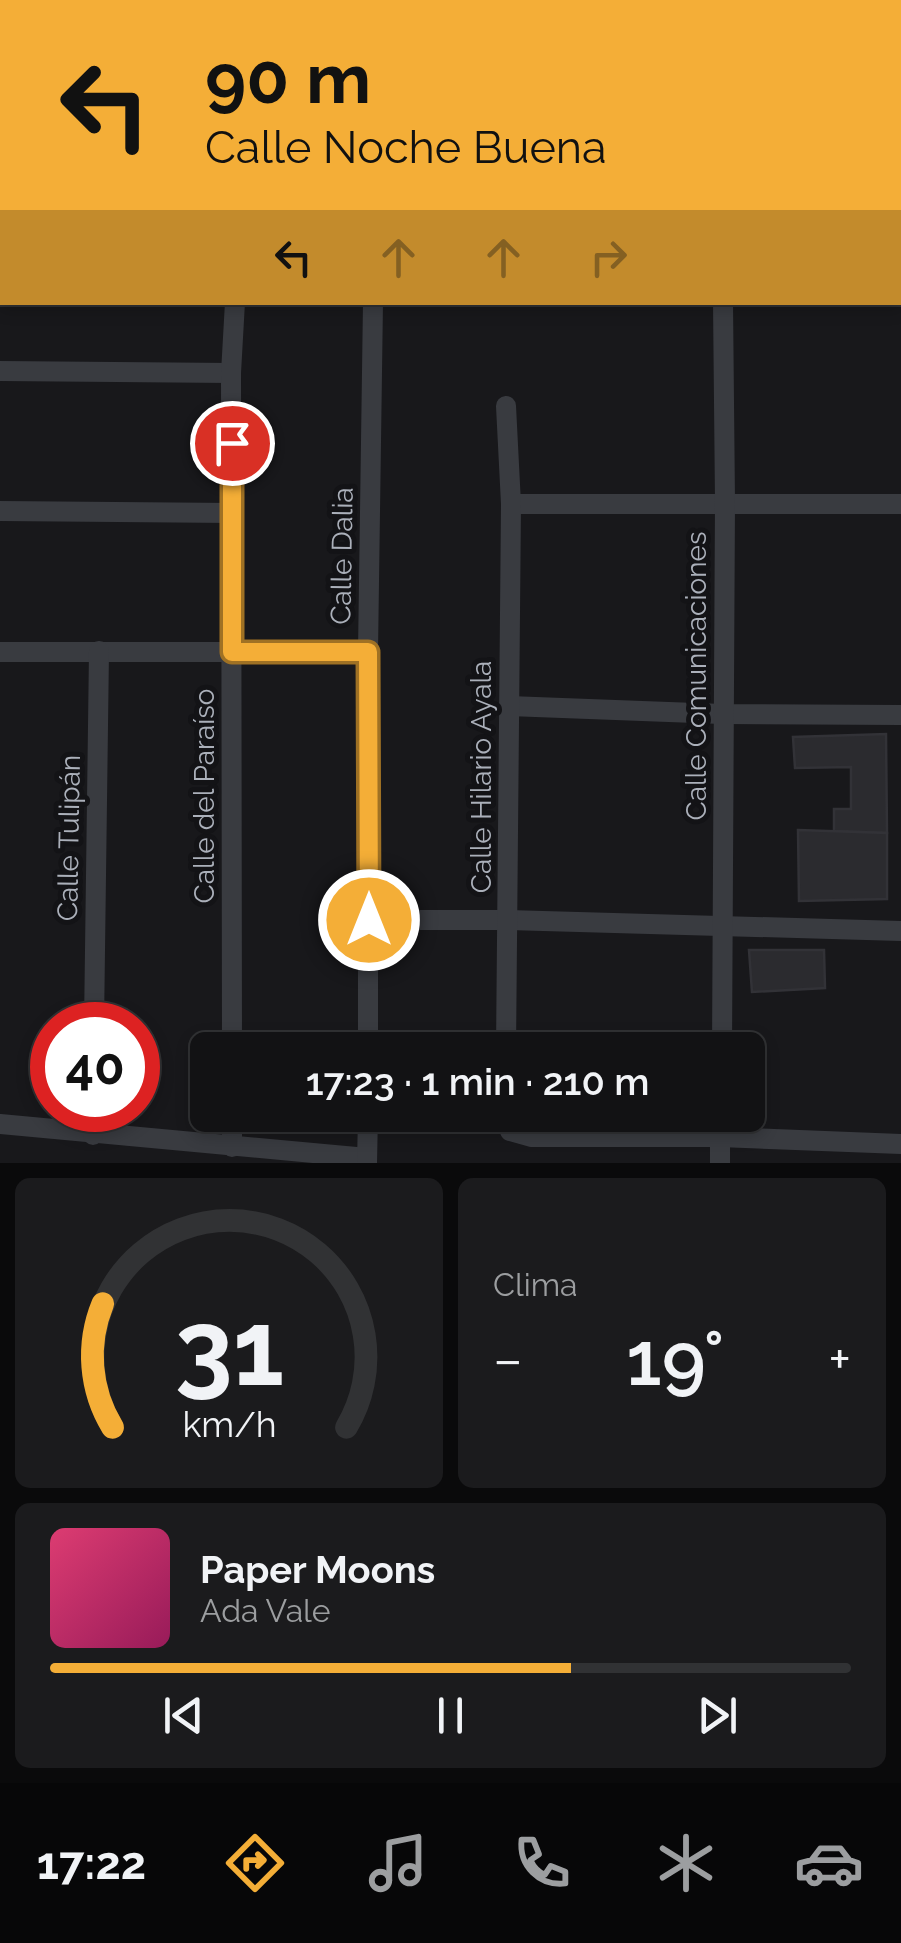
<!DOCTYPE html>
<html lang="es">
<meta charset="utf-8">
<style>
:root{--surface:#121214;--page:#1b1b1d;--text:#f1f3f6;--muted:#9c9ea0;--line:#313234;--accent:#f4ae37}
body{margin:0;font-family:Raleway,sans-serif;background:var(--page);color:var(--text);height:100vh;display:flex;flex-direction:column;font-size:38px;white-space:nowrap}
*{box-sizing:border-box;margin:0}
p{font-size:32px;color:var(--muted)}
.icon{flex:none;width:55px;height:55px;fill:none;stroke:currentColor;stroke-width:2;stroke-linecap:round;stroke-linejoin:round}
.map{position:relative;height:1163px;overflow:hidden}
.panel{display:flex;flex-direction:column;gap:15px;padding:15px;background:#0a0a0b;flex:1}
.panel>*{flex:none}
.guide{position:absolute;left:0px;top:0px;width:902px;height:305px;box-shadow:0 5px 15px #0003,0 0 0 2px var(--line);background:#f4ae37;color:#111;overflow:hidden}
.speed{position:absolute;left:30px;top:1002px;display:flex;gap:20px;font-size:50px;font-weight:700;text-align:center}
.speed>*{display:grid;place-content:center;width:130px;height:130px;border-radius:50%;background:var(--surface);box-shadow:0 5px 15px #0003,0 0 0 2px var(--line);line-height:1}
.speed .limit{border:15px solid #d22;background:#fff;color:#111}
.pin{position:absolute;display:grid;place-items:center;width:85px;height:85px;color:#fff;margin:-42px;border:5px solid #fff;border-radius:50%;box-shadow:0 2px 10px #0007}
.me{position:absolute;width:110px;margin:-55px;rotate:0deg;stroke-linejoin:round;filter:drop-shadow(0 0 8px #0008)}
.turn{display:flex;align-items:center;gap:35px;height:210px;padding:0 40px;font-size:45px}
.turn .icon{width:130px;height:130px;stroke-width:2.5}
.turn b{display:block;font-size:70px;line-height:85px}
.lanes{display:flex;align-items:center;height:95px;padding:0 40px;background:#0003;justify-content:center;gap:50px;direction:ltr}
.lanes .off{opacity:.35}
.big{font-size:75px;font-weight:600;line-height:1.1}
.panel .tile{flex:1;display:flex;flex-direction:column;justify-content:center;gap:15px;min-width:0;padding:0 35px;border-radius:15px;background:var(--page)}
.panel .dial{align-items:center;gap:0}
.dial svg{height:260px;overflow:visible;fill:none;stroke:var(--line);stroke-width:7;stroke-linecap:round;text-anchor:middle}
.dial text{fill:var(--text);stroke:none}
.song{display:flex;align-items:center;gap:30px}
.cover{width:120px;height:120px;border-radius:15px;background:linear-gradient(135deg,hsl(340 70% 55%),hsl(330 70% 35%))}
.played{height:10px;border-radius:5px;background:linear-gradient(90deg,var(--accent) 65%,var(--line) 65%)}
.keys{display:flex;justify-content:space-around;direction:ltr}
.heat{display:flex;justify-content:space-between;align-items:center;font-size:55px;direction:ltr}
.panel .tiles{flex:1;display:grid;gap:15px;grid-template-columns:1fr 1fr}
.tile:last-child{grid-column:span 2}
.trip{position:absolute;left:190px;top:1032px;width:575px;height:100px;border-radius:15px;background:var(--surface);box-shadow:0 5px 15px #0003,0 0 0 2px var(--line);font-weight:600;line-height:100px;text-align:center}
.tab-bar{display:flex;height:160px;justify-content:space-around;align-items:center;background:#070708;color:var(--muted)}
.tab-bar .icon{width:70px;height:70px}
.tab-bar .on{color:var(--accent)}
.tab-bar b{font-size:45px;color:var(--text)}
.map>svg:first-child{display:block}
</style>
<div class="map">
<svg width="901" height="1163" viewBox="0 0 901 1163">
<rect width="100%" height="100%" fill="#18181b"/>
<g fill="#2b2b2f" stroke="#323237" stroke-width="2.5">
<path d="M886,734L887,833L834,831V809H851V767L795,768L793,737Z"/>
<path d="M798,830L887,833V899L799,901Z"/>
<path d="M749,950H824L825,988L752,992Z"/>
</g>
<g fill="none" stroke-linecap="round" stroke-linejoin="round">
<g stroke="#393b40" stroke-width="20">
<path d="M245,0V2"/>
<path d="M378,2V0"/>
<path d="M727,2V0"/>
<path d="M900,49H901"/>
<path d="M0,81H2"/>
<path d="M0,234H2"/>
<path d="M900,287H901"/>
<path d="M0,371L231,373"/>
<path d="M511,504H901"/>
<path d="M0,511L233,513"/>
<path d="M0,652H368"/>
<path d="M509,706L722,714L901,715"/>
<path d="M369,920H507L901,931"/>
<path d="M94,1025L99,651"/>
<path d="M232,1050L231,373L235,302"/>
<path d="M368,1050V652L373,302"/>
<path d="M506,1050L511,504L506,406"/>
<path d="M722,1050L725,502L723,302"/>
<path d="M232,1115V1147"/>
<path d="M505,1115L510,1131L532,1137H720L901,1144"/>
<path d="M0,1124L367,1158"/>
<path d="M93,1135V1110"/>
<path d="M367,1163L368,1115"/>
<path d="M720,1163V1115"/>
</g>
</g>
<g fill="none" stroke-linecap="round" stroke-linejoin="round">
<g stroke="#9f7124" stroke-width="25">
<path id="route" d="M232,443V652H368L369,920"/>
</g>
<use href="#route" stroke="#f4ae37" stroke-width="18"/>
</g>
<g text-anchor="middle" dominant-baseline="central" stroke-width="10" stroke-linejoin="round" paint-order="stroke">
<g font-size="28" fill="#abb0ba" stroke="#131316">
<text transform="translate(342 556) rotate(-89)">Calle Dalia</text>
<text transform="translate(696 676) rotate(-90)">Calle Comunicaciones</text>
<text transform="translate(481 777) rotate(-90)">Calle Hilario Ayala</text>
<text transform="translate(204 796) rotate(-90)">Calle del Paraíso</text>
<text transform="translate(69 838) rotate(-89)">Calle Tulipán</text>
</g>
</g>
</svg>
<div class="speed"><div class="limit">40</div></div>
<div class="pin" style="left:232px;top:443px;background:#d93025"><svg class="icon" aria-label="arrive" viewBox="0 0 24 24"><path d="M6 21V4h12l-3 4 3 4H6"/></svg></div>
<svg class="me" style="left:369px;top:920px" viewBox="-20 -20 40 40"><circle r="17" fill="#f4ae37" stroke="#fff" stroke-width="3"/><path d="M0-11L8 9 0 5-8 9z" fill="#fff"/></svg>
<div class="trip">17:23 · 1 min · 210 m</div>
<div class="guide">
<div class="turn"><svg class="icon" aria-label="left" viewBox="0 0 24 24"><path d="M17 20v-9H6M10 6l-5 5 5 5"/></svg><div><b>90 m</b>Calle Noche Buena</div></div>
<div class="lanes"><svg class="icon" aria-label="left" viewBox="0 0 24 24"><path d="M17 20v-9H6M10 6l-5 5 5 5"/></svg><svg class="icon off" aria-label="ahead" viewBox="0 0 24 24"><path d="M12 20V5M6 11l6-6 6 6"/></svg><svg class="icon off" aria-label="ahead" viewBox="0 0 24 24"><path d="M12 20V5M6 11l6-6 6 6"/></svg><svg class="icon off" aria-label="right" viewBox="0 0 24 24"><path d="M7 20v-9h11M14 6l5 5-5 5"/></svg></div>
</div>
</div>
<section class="panel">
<div class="tiles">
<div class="tile dial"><svg viewBox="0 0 100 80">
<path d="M14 69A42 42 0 1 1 86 69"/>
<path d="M14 69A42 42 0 0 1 11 31" stroke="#f4ae37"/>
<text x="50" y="56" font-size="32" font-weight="700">31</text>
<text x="50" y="72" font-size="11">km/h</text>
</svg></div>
<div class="tile"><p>Clima</p>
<div class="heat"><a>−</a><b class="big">19°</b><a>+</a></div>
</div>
<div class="tile">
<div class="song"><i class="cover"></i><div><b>Paper Moons</b><p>Ada Vale</p></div></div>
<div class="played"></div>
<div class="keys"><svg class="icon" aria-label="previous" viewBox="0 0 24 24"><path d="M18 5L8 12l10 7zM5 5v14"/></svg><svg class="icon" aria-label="pause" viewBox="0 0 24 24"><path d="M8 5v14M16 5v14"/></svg><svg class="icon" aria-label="next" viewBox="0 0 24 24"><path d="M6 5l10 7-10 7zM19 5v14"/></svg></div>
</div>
</div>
</section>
<nav class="tab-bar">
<b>17:22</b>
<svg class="icon on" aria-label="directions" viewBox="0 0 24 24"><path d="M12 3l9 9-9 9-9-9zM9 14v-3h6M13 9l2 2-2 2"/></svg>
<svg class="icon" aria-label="music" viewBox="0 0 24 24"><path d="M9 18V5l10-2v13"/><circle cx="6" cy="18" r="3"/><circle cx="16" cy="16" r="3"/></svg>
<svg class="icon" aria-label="phone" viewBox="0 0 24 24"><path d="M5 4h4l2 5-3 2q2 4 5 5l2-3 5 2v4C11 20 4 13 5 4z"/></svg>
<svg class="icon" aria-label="climate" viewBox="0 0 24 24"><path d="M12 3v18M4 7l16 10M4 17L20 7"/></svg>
<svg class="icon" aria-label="car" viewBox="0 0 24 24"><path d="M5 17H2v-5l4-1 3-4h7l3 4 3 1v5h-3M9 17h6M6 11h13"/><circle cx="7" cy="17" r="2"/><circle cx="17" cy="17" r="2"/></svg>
</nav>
